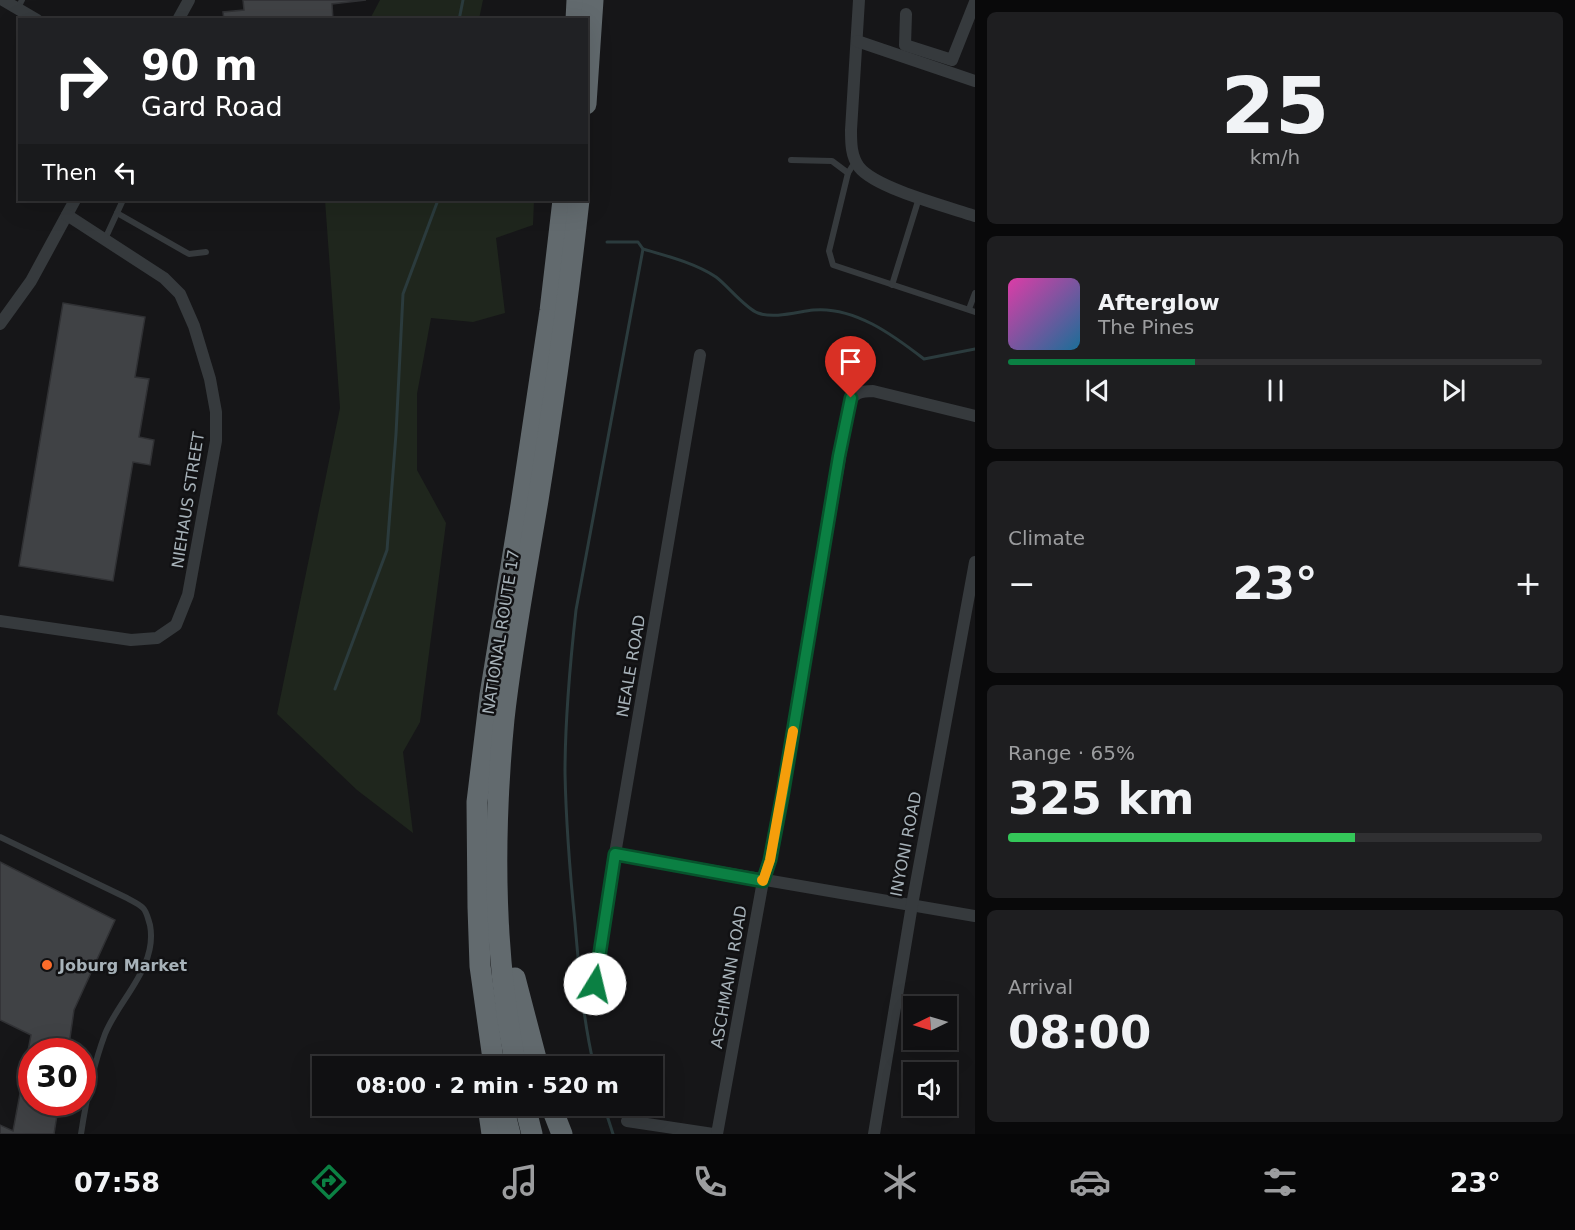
<!DOCTYPE html>
<meta charset="utf-8">
<style>
:root{--surface:#101012;--page:#1e1e20;--text:#f1f3f6;--muted:#9c9d9f;--line:#303032;--accent:#0b8043}
body{margin:0;font-family:"DejaVu Sans",sans-serif;background:var(--page);color:var(--text);height:100vh;display:flex;flex-direction:column;font-size:22px;white-space:nowrap}
*{box-sizing:border-box;margin:0}
p{font-size:20px;color:var(--muted)}
.icon{flex:none;width:33px;height:33px;fill:none;stroke:currentColor;stroke-width:2;stroke-linecap:round;stroke-linejoin:round}
.map{position:relative;flex:1;overflow:hidden}
.side{display:flex;flex-direction:column;gap:12px;padding:12px;background:#09090a;width:600px}
.side>*{flex:none}
.hud{position:absolute;left:18px;top:18px;width:570px;height:183px;border-radius:0px;box-shadow:0 6px 24px #0002,0 0 0 2px var(--line);background:#202124;color:#fff;overflow:hidden}
.needle{width:39px;rotate:265deg}
.fabs{position:absolute;left:903px;top:996px;display:grid;gap:12px}
.fabs a{display:grid;place-items:center;width:54px;height:54px;border-radius:0px;background:var(--surface);box-shadow:0 6px 24px #0002,0 0 0 2px var(--line);font-size:30px}
.speed{position:absolute;left:18px;top:1038px;display:flex;gap:12px;font-size:30px;font-weight:700;text-align:center}
.speed>*{display:grid;place-content:center;width:78px;height:78px;border-radius:50%;background:var(--surface);box-shadow:0 6px 24px #0002,0 0 0 2px var(--line);line-height:1}
.speed .limit{border:9px solid #d22;background:#fff;color:#111}
.pin{position:absolute;display:grid;place-items:center;width:51px;height:51px;color:#fff;margin:-62px -26px;border-radius:50% 50% 50% 0;rotate:-45deg;box-shadow:0 0 6px #0007}
.pin .icon{rotate:45deg}
.me{position:absolute;width:66px;margin:-33px;rotate:9deg;stroke-linejoin:round;filter:drop-shadow(0 0 4px #0008)}
.turn{display:flex;align-items:center;gap:21px;height:126px;padding:0 24px;font-size:27px}
.turn .icon{width:78px;height:78px;stroke-width:2.5}
.turn b{display:block;font-size:42px;line-height:51px}
.then{display:flex;align-items:center;height:57px;padding:0 24px;background:#0003;gap:12px;font-size:22px}
.big{font-size:45px;font-weight:600;line-height:1.1}
.side .widget{flex:1;display:flex;flex-direction:column;justify-content:center;gap:9px;min-width:0;padding:0 21px;border-radius:9px;background:var(--page)}
.side .dial{align-items:center;gap:0}
.dial b{font-size:78px;line-height:1}
.song{display:flex;align-items:center;gap:18px}
.cover{width:72px;height:72px;border-radius:9px;background:linear-gradient(135deg,hsl(320 70% 55%),hsl(200 70% 35%))}
.played{height:6px;border-radius:3px;background:linear-gradient(90deg,var(--accent) 35%,var(--line) 35%)}
.keys{display:flex;justify-content:space-around;direction:ltr}
.heat{display:flex;justify-content:space-between;align-items:center;font-size:33px;direction:ltr}
.charge{height:9px;border-radius:4px;background:linear-gradient(90deg,#34c759 65%,var(--line) 0)}
.trip{position:absolute;left:312px;top:1056px;width:351px;height:60px;border-radius:0px;background:var(--surface);box-shadow:0 6px 24px #0002,0 0 0 2px var(--line);font-weight:600;line-height:60px;text-align:center}
.tabs{display:flex;height:96px;justify-content:space-around;align-items:center;background:#060607;color:var(--muted)}
.tabs .icon{width:42px;height:42px}
.tabs .on{color:var(--accent)}
.tabs b{font-size:27px;color:var(--text)}
main{display:flex;flex:1;min-height:0}
.map>svg:first-child{display:block}
</style>
<main>
<div class="map">
<svg width="975" height="1134" viewBox="0 0 975 1134">
<rect width="100%" height="100%" fill="#161618"/>
<g fill="#1f261d">
<path d="M380,0H483L479,19H370Z"/>
<path d="M325,200H534L533,225L496,238L505,313L473,322L431,318L417,394V470L446,523L420,722L403,752L413,833L357,790L277,714L340,408Z"/>
</g>
<g fill="none" stroke-linecap="round" stroke-linejoin="round">
<g stroke="#2b3b3d" stroke-width="3">
<path d="M459,20L463,0"/>
<path d="M438,200H474"/>
<path d="M607,242H638L643,249C667,256 695,263 716,277C727,285 746,309 758,313C773,319 797,312 813,310C854,306 893,335 924,359L975,349"/>
<path d="M335,689L387,550L396,434L403,294L438,200"/>
<path d="M594,1066C583,1019 579,971 575,923C570,873 566,823 565,773C565,719 570,664 576,610L643,249"/>
<path d="M604,1106L613,1134"/>
</g>
</g>
<g fill="#404245" stroke="#303134" stroke-width="1.5">
<path d="M243,0H366L332,4L333,20H224L223,12L244,10Z"/>
<path d="M63,303L145,317L135,377L149,379L139,437L154,440L150,465L133,462L113,581L19,566Z"/>
<path d="M0,862L115,920L74,1010L68,1052H32V1102H59L54,1134H0V1125L13,1131L31,1035L0,1020Z"/>
</g>
<g fill="none" stroke-linecap="round" stroke-linejoin="round">
<g stroke="#363a3d" stroke-width="6">
<path d="M18,8L22,0"/>
<path d="M791,160L832,161L848,173"/>
<path d="M855,162L848,173L829,251L833,265L975,312"/>
<path d="M117,213L189,254L206,252"/>
<path d="M105,239L123,200"/>
<path d="M892,285L919,198"/>
<path d="M969,309L975,293"/>
<path d="M0,837L127,898C132,901 139,904 143,908C147,912 148,919 150,925C158,967 119,999 105,1034C93,1066 86,1101 81,1134"/>
</g>
<g stroke="#363a3d" stroke-width="12">
<path d="M3,0L37,20"/>
<path d="M859,0L851,130C851,143 851,156 859,167C875,188 948,207 975,216"/>
<path d="M906,14L905,45L952,60L975,2"/>
<path d="M178,20L189,0"/>
<path d="M857,41L975,81"/>
<path d="M0,324L31,281L75,200"/>
<path d="M0,621L131,640L157,638L176,625L188,595L216,441V412L210,379L194,326L180,294L164,278L67,215"/>
<path d="M615,854L975,916"/>
<path d="M595,984L615,854L700,355"/>
<path d="M627,1121L713,1134"/>
<path d="M717,1134L763,881L770,860L783,792L849,404C853,393 861,391 873,391L975,416"/>
<path d="M874,1134L912,905L975,562"/>
</g>
<g stroke="#626a6e" stroke-width="21">
<path d="M576,20L577,0"/>
<path d="M586,104L593,0"/>
<path d="M515,978L538,1066"/>
<path d="M494,1066L480,966L478,907L477,802L490,695L521,505L550,311L563,200"/>
<path d="M516,1066C493,954 493,833 504,719C512,646 526,573 538,500C554,400 568,300 579,200"/>
<path d="M488,1106L492,1134"/>
<path d="M503,1106L510,1134"/>
<path d="M525,1106L532,1134"/>
<path d="M551,1106L562,1134"/>
</g>
</g>
<g fill="none" stroke-linecap="round" stroke-linejoin="round">
<g stroke="#07532c" stroke-width="15">
<path id="route" d="M595,984L615,854L763,881L770,860L783,792L839,456L851,398"/>
</g>
<use href="#route" stroke="#0b8043" stroke-width="10"/>
<path stroke="#f59e0b" stroke-width="10" d="M762,880L763,881L770,860L793,731"/>
</g>
<circle fill="#fc6c2a" stroke="#111113" stroke-width="2" cx="47" cy="965" r="6"/>
<g text-anchor="middle" dominant-baseline="central" stroke-width="5" stroke-linejoin="round" paint-order="stroke">
<g font-size="16" fill="#a7b2b9" stroke="#111113">
<text transform="translate(188 500) rotate(-81)">NIEHAUS STREET</text>
<text transform="translate(501 632) rotate(-81)">NATIONAL ROUTE 17</text>
<text transform="translate(631 666) rotate(-80)">NEALE ROAD</text>
<text transform="translate(906 844) rotate(-79)">INYONI ROAD</text>
<text transform="translate(729 977) rotate(-80)">ASCHMANN ROAD</text>
</g>
<g font-size="16" font-weight="bold" fill="#a7b2b9" stroke="#111113" text-anchor="start">
<text x="59" y="965">Joburg Market</text>
</g>
</g>
</svg>
<div class="fabs">
<a><svg class="needle" viewBox="-14 -14 28 28"><path d="M0-13l5 13h-10z" fill="#e53935"/><path d="M0 13l5-13h-10z" fill="#9c9d9f"/></svg></a>
<a><svg class="icon" aria-label="sound" viewBox="0 0 24 24"><path d="M4 9h4l5-4v14l-5-4H4zM17 9q2 3 0 6"/></svg></a>
</div>
<div class="speed"><div class="limit">30</div></div>
<div class="pin" style="left:851px;top:398px;background:#d93025"><svg class="icon" aria-label="arrive" viewBox="0 0 24 24"><path d="M6 21V4h12l-3 4 3 4H6"/></svg></div>
<svg class="me" style="left:595px;top:984px" viewBox="-20 -20 40 40"><circle r="19" fill="#fff"/><path d="M0-13L10 11 0 6-10 11z" fill="#0b8043"/></svg>
<div class="trip">08:00 · 2 min · 520 m</div>
<div class="hud">
<div class="turn"><svg class="icon" aria-label="right" viewBox="0 0 24 24"><path d="M7 20v-9h11M14 6l5 5-5 5"/></svg><div><b>90 m</b>Gard Road</div></div>
<div class="then">Then<svg class="icon" aria-label="left" viewBox="0 0 24 24"><path d="M17 20v-9H6M10 6l-5 5 5 5"/></svg></div>
</div>
</div>
<section class="side">
<div class="widget dial"><b>25</b><p>km/h</p></div>
<div class="widget">
<div class="song"><i class="cover"></i><div><b>Afterglow</b><p>The Pines</p></div></div>
<div class="played"></div>
<div class="keys"><svg class="icon" aria-label="previous" viewBox="0 0 24 24"><path d="M18 5L8 12l10 7zM5 5v14"/></svg><svg class="icon" aria-label="pause" viewBox="0 0 24 24"><path d="M8 5v14M16 5v14"/></svg><svg class="icon" aria-label="next" viewBox="0 0 24 24"><path d="M6 5l10 7-10 7zM19 5v14"/></svg></div>
</div>
<div class="widget"><p>Climate</p>
<div class="heat"><a>−</a><b class="big">23°</b><a>+</a></div>
</div>
<div class="widget"><p>Range · 65%</p><b class="big">325 km</b><div class="charge"></div></div>
<div class="widget"><p>Arrival</p><b class="big">08:00</b></div>
</section>
</main>
<nav class="tabs">
<b>07:58</b>
<svg class="icon on" aria-label="directions" viewBox="0 0 24 24"><path d="M12 3l9 9-9 9-9-9zM9 14v-3h6M13 9l2 2-2 2"/></svg>
<svg class="icon" aria-label="music" viewBox="0 0 24 24"><path d="M9 18V5l10-2v13"/><circle cx="6" cy="18" r="3"/><circle cx="16" cy="16" r="3"/></svg>
<svg class="icon" aria-label="phone" viewBox="0 0 24 24"><path d="M5 4h4l2 5-3 2q2 4 5 5l2-3 5 2v4C11 20 4 13 5 4z"/></svg>
<svg class="icon" aria-label="climate" viewBox="0 0 24 24"><path d="M12 3v18M4 7l16 10M4 17L20 7"/></svg>
<svg class="icon" aria-label="car" viewBox="0 0 24 24"><path d="M5 17H2v-5l4-1 3-4h7l3 4 3 1v5h-3M9 17h6M6 11h13"/><circle cx="7" cy="17" r="2"/><circle cx="17" cy="17" r="2"/></svg>
<svg class="icon" aria-label="filters" viewBox="0 0 24 24"><path d="M4 7h16M4 17h16"/><circle cx="9" cy="7" r="2"/><circle cx="15" cy="17" r="2"/></svg>
<b>23°</b>
</nav>
